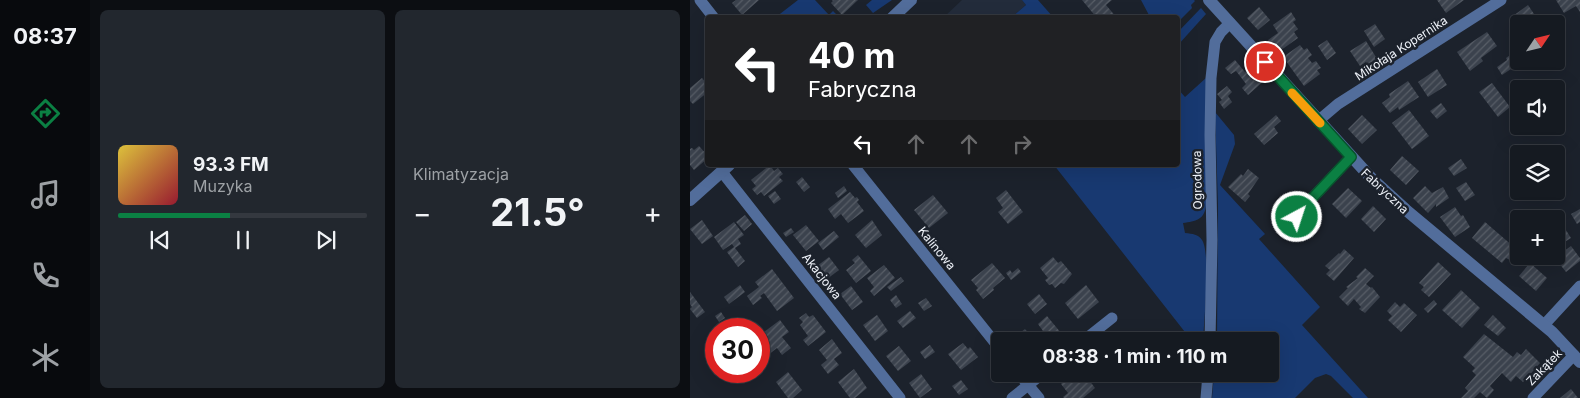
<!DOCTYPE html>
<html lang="pl">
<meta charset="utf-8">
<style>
:root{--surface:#151a21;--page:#22272e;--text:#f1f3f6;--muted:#9da1a5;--line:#34383f;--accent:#0b8043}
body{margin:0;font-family:Inter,sans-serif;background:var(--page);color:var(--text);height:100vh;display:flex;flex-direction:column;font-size:19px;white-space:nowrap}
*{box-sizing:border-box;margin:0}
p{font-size:16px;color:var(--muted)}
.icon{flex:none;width:28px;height:28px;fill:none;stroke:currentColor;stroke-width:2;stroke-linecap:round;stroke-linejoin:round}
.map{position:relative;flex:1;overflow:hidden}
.details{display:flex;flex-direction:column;gap:10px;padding:10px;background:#0c0e12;width:600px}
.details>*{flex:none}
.hud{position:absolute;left:15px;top:15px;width:475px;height:152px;border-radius:5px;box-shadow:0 5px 20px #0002,0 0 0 1px var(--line);background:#202124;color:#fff;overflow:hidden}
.needle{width:32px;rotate:55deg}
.buttons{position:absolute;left:820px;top:15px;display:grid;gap:10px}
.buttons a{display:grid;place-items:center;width:55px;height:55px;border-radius:5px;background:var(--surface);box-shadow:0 5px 20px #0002,0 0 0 1px var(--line);font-size:25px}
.speed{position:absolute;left:15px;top:318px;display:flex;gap:10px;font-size:25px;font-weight:700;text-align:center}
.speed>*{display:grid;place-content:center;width:65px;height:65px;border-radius:50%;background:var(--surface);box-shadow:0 5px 20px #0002,0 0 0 1px var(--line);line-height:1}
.speed .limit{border:8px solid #d22;background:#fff;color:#111}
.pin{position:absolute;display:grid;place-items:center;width:42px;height:42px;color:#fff;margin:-21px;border:2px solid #fff;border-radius:50%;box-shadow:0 1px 5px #0007}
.me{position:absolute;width:55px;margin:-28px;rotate:40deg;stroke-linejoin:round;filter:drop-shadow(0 0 4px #0008)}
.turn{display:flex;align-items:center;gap:18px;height:105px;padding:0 20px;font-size:22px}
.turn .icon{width:65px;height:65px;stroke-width:2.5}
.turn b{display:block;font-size:35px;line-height:42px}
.lanes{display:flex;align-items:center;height:48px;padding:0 20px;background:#0003;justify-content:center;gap:25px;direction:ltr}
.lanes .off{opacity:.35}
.big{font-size:38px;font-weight:700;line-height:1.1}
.details .tile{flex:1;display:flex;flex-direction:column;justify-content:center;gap:8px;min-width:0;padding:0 18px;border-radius:8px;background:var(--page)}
.song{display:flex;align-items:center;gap:15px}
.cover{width:60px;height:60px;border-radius:8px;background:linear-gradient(135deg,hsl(50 70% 55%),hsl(350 70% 35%))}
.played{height:5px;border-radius:2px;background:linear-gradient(90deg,var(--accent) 45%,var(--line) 45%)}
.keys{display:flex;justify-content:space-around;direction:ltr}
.heat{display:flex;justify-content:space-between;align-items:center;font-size:28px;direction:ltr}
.details .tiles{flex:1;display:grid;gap:10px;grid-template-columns:repeat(2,1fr)}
.trip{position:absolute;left:301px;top:332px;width:288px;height:50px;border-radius:5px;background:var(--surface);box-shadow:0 5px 20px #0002,0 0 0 1px var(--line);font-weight:700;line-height:50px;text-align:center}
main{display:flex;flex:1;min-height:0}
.dock{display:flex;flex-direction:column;width:90px;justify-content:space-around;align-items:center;background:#080a0d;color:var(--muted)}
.dock .icon{width:35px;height:35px}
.dock .current{color:var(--accent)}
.dock b{font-size:22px;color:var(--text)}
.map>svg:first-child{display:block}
</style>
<main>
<nav class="dock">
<b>08:37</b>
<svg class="icon current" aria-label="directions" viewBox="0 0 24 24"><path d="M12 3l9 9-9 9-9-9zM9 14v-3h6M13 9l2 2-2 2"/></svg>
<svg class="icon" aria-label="music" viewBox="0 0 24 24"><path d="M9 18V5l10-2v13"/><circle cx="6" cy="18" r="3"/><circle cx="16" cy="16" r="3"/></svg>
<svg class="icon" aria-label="phone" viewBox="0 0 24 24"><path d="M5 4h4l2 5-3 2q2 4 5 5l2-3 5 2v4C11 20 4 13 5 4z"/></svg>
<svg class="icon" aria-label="climate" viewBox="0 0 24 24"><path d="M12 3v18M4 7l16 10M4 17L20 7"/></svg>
</nav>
<section class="details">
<div class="tiles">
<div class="tile">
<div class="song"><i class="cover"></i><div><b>93.3 FM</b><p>Muzyka</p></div></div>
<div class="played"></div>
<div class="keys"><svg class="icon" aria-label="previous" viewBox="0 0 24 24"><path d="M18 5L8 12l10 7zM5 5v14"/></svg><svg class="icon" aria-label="pause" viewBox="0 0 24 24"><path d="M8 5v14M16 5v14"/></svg><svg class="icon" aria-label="next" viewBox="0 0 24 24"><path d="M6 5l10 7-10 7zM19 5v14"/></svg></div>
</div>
<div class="tile"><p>Klimatyzacja</p>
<div class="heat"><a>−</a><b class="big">21.5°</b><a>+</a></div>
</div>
</div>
</section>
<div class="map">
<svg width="890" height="398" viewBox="0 0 890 398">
<defs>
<pattern id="building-hatch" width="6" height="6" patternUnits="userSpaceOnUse" patternTransform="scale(1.25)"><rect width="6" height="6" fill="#3b424d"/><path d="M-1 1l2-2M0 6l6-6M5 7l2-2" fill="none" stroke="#585e67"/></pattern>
</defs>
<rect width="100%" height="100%" fill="#1c222c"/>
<path fill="#232c3b" d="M272,0H332L336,5L322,17L253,18Z"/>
<g fill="#183971">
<path d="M108,0H125L139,15L143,11L149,17H86Z"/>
<path d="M182,0H202L183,13L176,5Z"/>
<path d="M332,0H348L363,17H322L336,5Z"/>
<path d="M451,0H504L505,1L501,5L502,8L488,22V18L460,17Z"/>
<path d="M511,8L516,14L488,45V32Z"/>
<path d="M516,78V206C514,220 506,221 493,223L495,233C503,234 508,234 512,240C521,253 514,323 513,341H502L364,165H488V89L495,97Z"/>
<path d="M525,112L544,135L545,144L530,185L575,234L569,239L630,307L612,325L678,398H663L641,376L636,374L625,378L605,398H522L524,374H580V341H527L528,205Z"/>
</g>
<g fill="url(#building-hatch)">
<path d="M46,0H69L52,15L42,3Z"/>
<path d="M142,0H168L152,15L141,3L143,1Z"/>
<path d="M392,0H422L416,5L427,18H407Z"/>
<path d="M747,0H774L756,13Z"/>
<path d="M866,0H890V12L886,6L874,13Z"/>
<path d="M838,5L848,20L843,24H828L823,16Z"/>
<path d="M569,7L580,20L568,30L557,18Z"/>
<path d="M601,12L606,20L603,22L608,29L604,32L608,38L587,53L578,40L588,33L583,25Z"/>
<path d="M685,24L695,39L684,47L674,31Z"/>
<path d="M797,32L807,46L791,58L793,61L780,71L767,52Z"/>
<path d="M637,40L646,53L637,60L628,46Z"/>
<path d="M676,41L689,62L680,68L676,62L670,66L660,51Z"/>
<path d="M610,45L614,50L617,48L622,55L618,58L622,63L626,61L631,68L627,70L630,74L614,86L593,57Z"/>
<path d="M823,53L830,63L812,75L807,67L817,60L816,58Z"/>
<path d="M545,60L555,72L562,66L575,80L558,95L552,88L556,84L550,76L546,71L541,74L535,68Z"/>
<path d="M747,69L757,85L738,97L728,82Z"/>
<path d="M12,78L18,85V92L3,104L0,101V88Z"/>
<path d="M718,81L729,97L709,110L708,107L700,113L692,103L700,97L699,94Z"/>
<path d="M802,83L820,107L808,117L789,92Z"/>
<path d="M537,86L542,92L538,96L542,102L534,109L529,102L532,100L527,94Z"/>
<path d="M751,103L757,111L747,119L740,111Z"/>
<path d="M719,110L739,136L722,149L702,123Z"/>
<path d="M586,115L591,121L584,127L588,133L574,145L564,134Z"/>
<path d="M672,115L687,130L672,144L658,129Z"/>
<path d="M9,146L18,156V158L4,170L0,165V149L2,148L4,150Z"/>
<path d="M712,156L729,171L716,185L700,170Z"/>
<path d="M771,159L777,168L764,176L758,168Z"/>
<path d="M80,165L84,171L88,168L93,174L89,177L93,181L74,196L71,192L67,195L62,189L66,186L61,180Z"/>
<path d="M558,169L569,178L558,194L560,196L555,202L538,187L551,174L553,176Z"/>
<path d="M112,177L120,187L114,192L106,182Z"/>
<path d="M776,182L785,195L775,201L766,188Z"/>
<path d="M154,186L157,191L148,198L145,193Z"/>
<path d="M735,186L742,193L753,187L759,198L746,207V204L738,213L723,198Z"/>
<path d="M658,188L672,201L656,218L642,204Z"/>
<path d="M316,190L333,212L318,224L308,212L313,208L306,198Z"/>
<path d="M85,191L91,199L84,204L78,196Z"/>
<path d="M160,192L165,198L167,197L169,200L167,202L174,211L158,223L151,214L145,219L138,209Z"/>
<path d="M243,195L258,213L239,228L224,210Z"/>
<path d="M683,206L696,219L684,232L671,219Z"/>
<path d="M765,207L771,216L773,215L780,227L765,237L750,217Z"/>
<path d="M890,209V222L887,224L881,214Z"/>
<path d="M55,215L62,224L54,231L46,222Z"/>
<path d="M12,220L23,236L12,244L0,229Z"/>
<path d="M182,220L192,235L176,248L165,235Z"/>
<path d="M44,222L54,235L48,239L51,244L45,248L55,261L48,267L37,252L44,247L42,244L33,250L24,237Z"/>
<path d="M795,222L824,247L822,250L826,253L820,260L816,258L812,263L782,238Z"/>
<path d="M872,224L881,238L873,243L866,233V228Z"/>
<path d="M116,225L129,241L116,251L103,235Z"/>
<path d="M101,228L104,232L96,237L93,233Z"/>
<path d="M144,231L149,237L133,250L128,243Z"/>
<path d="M881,246L890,258V261L876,272L865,258Z"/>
<path d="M654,249L664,258L644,281L636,274L640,270L635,266L649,253L650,254Z"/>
<path d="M168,255L181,271L166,283L156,270L165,263L162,260Z"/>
<path d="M139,257L149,270L137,279L127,266Z"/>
<path d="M363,257L368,263L371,261L382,274L374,284L371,283L365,288L362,284L359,285L355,280L358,278L350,268Z"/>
<path d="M748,262L761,274L739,297L731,290L734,287L729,283Z"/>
<path d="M302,263L315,278L303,288L304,290L293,299L286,290L288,288L281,280Z"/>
<path d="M840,263L857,278L846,291L829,276Z"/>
<path d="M194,265L205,278L184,296L180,291L184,287L177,278Z"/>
<path d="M328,268L331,272L321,280L316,273L320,270L322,273Z"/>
<path d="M675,268L684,276L676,284L681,288L682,287L690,297L675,313L669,309L671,307L664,299L658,306L649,297L658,288L656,287L668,278L666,277Z"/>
<path d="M82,269L104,298L87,311L74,293L70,296L72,298L63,305L57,296L69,287L65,282Z"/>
<path d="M211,277L214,281L201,291L197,287Z"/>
<path d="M50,285L55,292L39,304L34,297Z"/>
<path d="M396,285L409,302L388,319L375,303Z"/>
<path d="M161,286L173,302L162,310L150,294Z"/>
<path d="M771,290L790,308L772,328L752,310Z"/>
<path d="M0,292L15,312L7,318L0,309L2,307L0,304Z"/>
<path d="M349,294L357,304L345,314L337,304Z"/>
<path d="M206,295L212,304L206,308L200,300Z"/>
<path d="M236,298L242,306L234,311L228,303Z"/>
<path d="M744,300L747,304L738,313L734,309Z"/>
<path d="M705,302L710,307L714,303L727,315L711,332L698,320L702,316L697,311Z"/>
<path d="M220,311L226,318L213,328L207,321Z"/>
<path d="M31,312L35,318L29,322L25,316Z"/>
<path d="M116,313L119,317L123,315L136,332L118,346L113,340L118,336L110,325L113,322L109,318Z"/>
<path d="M187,315L198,331L185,341L173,325Z"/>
<path d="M803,315L816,328L808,336L794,325Z"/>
<path d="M357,316L371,333L360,341H330L326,336L335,329L343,339L353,331L348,324Z"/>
<path d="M90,320L99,332L92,337L101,348L92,355L87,348L69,362V344L78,337L74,332Z"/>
<path d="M433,333L440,341H422Z"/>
<path d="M794,334L823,357L827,352L831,355L836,349L850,363L833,382L826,376L821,382L812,373L800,386L804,390L797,398L790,392L784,398H771L778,391L775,388L786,375L782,371L785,368L773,357Z"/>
<path d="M142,339L152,353L144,359L149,365L138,374L131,365L137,360L129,350Z"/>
<path d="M273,343L278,349L280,347L288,357L271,370L258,354Z"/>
<path d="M240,345L245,352L235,359L230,352Z"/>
<path d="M209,346L221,361L208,371L196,356Z"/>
<path d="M164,369L177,388L165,398H160L148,382Z"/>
<path d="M98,372L112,390L103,398H98L86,382Z"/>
<path d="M231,374L242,389L230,398L219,383Z"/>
<path d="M384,374H389L396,382L399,380L405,388L393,398H374L373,397L378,393L371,384L379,375L381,376Z"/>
<path d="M271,380L278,389L269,395L262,386Z"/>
<path d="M881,389L888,398H870Z"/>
</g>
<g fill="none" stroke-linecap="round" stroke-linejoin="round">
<g stroke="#526d9b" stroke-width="11">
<path d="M10,0L24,18"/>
<path d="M628,121L648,104L811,0"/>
<path d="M163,165L310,349"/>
<path d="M32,172L210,398"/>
<path d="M607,217L613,208L661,157"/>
<path d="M854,325L890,286"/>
<path d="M393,341L422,318"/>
<path d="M520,341L522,240L520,135L521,78L525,42L531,32L540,23"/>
<path d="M329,374L349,398"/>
<path d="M322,398L352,374"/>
<path d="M516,398L518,374"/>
<path d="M843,398L884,355"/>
</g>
<g stroke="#526d9b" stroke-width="12">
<path d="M519,0L683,180L716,210L862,332L890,362"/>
<path d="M202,18L221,0"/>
<path d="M0,200L39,165"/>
</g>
</g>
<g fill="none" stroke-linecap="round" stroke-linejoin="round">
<g stroke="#07532c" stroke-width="12">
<path id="route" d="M575,62L661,157L613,208L607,217"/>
</g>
<use href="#route" stroke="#0b8043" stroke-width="9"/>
<path stroke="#f59e0b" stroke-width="9" d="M602,93L630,123"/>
</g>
<g text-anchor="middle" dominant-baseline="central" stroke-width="5" stroke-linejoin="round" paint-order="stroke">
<g font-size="12" fill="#eef2f9" stroke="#1c222c">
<text transform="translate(711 48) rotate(-33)">Mikołaja Kopernika</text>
<text transform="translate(507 180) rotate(-91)">Ogrodowa</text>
<text transform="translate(695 191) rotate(43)">Fabryczna</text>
<text transform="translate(247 248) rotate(51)">Kalinowa</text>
<text transform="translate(132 276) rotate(52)">Akacjowa</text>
<text transform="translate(854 367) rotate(-46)">Zakątek</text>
</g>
</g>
</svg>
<div class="buttons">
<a><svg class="needle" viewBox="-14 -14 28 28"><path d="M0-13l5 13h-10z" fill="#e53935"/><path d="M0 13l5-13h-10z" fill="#9da1a5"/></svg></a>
<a><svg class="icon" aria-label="sound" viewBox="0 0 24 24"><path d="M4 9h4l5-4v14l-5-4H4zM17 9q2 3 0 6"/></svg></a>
<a><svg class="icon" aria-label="layers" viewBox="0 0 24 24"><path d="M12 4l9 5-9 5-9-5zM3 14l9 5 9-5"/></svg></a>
<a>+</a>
</div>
<div class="speed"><div class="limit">30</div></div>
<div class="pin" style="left:575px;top:62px;background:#d93025"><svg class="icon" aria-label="arrive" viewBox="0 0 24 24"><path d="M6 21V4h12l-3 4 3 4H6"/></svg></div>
<svg class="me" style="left:607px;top:217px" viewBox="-20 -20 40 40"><circle r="17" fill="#0b8043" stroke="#fff" stroke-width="3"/><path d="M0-11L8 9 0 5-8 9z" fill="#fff"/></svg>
<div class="trip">08:38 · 1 min · 110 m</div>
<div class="hud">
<div class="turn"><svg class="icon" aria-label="left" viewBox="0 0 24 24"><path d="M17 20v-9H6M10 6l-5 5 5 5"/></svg><div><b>40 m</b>Fabryczna</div></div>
<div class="lanes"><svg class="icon" aria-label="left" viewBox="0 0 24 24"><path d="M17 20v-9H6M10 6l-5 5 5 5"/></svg><svg class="icon off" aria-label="ahead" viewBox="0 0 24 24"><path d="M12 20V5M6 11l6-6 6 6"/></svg><svg class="icon off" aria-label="ahead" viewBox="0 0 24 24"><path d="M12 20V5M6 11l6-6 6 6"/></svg><svg class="icon off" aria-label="right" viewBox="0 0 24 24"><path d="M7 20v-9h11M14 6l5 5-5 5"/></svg></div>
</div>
</div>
</main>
